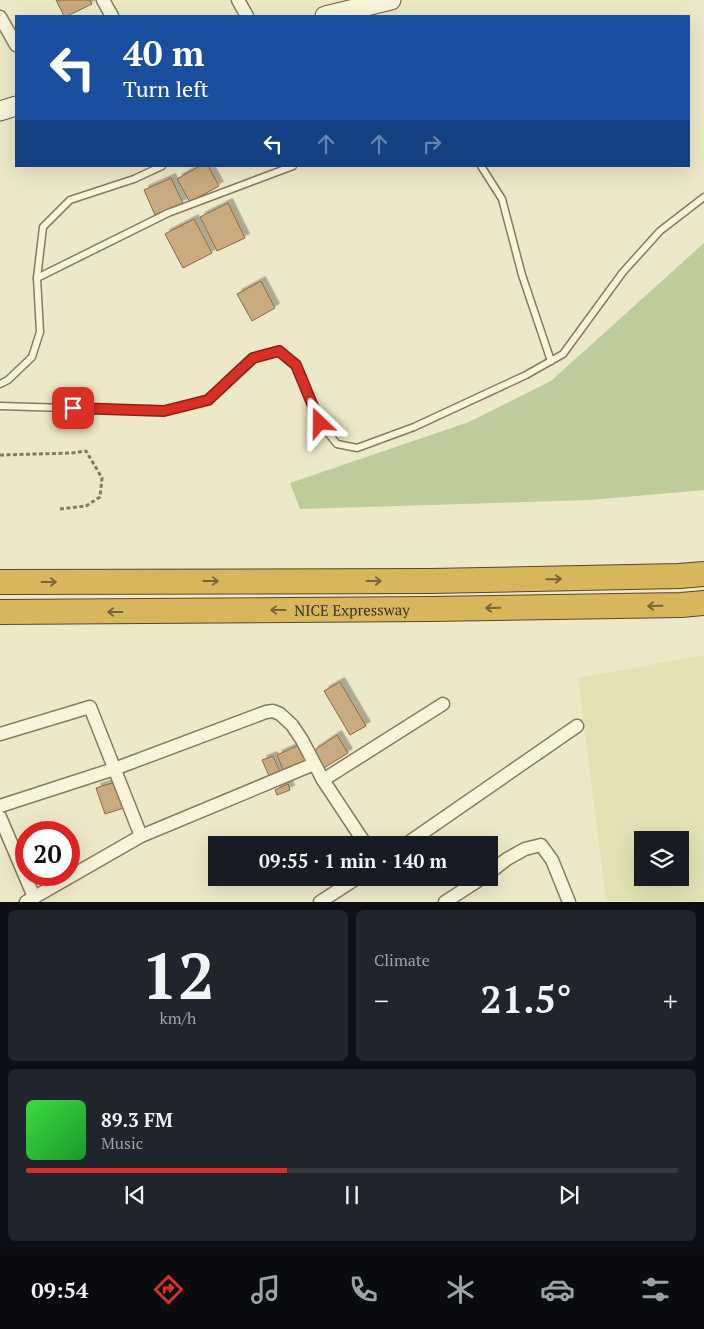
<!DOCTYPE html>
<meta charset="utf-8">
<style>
:root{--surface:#171b24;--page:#20242c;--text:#f1f3f6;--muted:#9ea1a6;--line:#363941;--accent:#d93025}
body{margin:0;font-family:"PT Serif",serif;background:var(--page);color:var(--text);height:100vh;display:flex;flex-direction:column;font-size:19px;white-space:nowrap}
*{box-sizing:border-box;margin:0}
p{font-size:16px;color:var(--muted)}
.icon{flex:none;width:28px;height:28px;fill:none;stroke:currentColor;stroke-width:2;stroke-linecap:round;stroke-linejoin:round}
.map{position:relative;height:902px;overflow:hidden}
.details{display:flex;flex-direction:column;gap:8px;padding:8px;background:#0d0f14;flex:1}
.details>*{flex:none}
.hud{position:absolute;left:15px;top:15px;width:675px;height:152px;border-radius:0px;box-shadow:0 5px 20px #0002;background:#1a4fa0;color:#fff;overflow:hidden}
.buttons{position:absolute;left:634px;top:831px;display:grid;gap:10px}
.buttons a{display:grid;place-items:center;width:55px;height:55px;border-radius:0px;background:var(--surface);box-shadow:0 5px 20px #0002;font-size:25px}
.speed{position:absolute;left:15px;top:821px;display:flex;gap:10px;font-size:25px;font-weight:700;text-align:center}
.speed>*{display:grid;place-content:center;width:65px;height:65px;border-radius:50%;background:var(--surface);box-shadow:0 5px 20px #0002;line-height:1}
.speed .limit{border:8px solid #d22;background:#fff;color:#111}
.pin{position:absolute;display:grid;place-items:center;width:42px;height:42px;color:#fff;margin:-21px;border-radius:10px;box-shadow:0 2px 8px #0006}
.me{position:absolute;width:55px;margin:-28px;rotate:337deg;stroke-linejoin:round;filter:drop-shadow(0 0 4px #0008)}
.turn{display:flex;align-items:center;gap:18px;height:105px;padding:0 25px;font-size:22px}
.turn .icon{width:65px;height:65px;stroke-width:2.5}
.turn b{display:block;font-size:35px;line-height:42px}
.lanes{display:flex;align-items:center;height:48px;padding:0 25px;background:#0003;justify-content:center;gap:25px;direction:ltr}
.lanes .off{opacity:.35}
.big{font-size:38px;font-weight:800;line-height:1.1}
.details .widget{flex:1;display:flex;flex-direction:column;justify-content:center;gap:8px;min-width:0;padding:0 18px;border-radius:8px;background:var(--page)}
.details .dial{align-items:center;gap:0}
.dial b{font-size:65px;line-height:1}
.song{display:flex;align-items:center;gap:15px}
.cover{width:60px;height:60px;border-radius:8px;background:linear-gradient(135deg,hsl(120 70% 55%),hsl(130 70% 35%))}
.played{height:5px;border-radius:2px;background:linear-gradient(90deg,var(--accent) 40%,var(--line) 40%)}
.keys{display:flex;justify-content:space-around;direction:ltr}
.heat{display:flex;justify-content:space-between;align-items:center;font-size:28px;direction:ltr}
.details .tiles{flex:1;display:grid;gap:8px;grid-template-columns:1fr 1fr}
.widget:last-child{grid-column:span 2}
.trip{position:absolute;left:208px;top:836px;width:290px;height:50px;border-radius:0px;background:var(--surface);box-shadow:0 5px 20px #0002;font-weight:800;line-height:50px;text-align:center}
.dock{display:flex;height:80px;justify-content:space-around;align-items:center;background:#090b0e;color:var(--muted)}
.dock .icon{width:35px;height:35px}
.dock .on{color:var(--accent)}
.dock b{font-size:22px;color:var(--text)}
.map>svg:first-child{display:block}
</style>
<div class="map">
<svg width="704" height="902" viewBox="0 0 704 902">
<defs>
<filter id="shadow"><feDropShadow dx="4.5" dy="-4.5" stdDeviation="0" flood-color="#0004"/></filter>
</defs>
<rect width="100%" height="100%" fill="#ede8c7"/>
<path fill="#e3e2b5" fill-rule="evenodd" d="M704,655V901H606L578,678ZM642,840H680V878H642Z"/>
<path fill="#becb9b" d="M704,243V490L590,500L300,509L290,483L469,422L551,381Z"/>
<g fill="#caaa7f" stroke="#876944" filter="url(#shadow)">
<path d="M56,0H90L92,4L67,16H64Z"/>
<path d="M200,166H208L219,186L190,202L177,179Z"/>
<path d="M171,178L183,203L155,215L144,190Z"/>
<path d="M228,203L245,238L217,251L200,217Z"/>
<path d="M194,219L212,253L183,268L165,234Z"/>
<path d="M261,281L275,308L252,321L237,294Z"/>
<path d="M340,682L366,726L350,735L324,691Z"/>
<path d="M337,735L348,753L324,768L313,751Z"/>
<path d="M299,745L306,763L284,772L277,755Z"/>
<path d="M273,756L281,774L270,778L262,760Z"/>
<path d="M118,781L127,807L105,814L96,788Z"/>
<path d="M288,784L290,790L277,795L275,790Z"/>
</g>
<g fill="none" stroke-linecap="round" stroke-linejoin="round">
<g stroke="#887b5d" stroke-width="9">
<g id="lane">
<path d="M481,166L502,199L522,275L551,361"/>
<path d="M37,278L43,227L70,200L134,179L162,166"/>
<path d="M0,384L8,380L32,357L40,332L37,278L168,213L293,166"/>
<path d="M0,406L164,411L208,400L253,358L279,351L296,365L320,423L337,444L357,448L414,427L526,375L563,354L623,272L660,231L704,197"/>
</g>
</g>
<g stroke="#887b5d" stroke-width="15">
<g id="street">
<path d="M103,0L112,16"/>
<path d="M238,0L247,16"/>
<path d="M0,17L16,45"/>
<path d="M0,734L90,707L141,836"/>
<path d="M323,780L443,704"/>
<path d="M0,806L114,769L266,712L273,711L280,714L292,725L302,740L323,780L366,845"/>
<path d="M0,817L34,897"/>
<path d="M405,845L577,726"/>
<path d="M489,873L507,859L525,849L541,845L552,860L569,902"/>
<path d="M26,902L141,836L314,764"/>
<path d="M320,902L357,878"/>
<path d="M445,902L482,878"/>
</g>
</g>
<g stroke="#6a5c40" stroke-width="21">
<g id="secondary">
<path d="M325,16L391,0"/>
<path d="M0,111L16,106"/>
</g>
</g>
<g stroke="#564831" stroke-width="26">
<g id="highway">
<path d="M0,582L430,581L679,576L704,574"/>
<path id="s1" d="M0,612L431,609L681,605L704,603"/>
</g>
</g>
<path stroke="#887b5d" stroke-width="3" stroke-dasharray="4 2.5" stroke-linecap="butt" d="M0,455L72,453L86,451L102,478L100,497L86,506L59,509"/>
<use href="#lane" stroke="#f8f4da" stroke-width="6"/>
<use href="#street" stroke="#f8f4da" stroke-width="12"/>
<use href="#secondary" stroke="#f8f4da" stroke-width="19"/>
<use href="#highway" stroke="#d8b65c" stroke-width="24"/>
</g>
<defs><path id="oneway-shaft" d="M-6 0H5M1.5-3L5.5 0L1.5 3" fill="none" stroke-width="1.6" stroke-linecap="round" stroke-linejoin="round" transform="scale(1.25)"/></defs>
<g stroke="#796638">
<use href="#oneway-shaft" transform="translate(554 579) rotate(-1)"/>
<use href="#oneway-shaft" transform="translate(211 581)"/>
<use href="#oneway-shaft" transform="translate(374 581)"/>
<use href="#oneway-shaft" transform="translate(49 582)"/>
<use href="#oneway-shaft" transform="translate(655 606) rotate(179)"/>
<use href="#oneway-shaft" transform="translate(493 608) rotate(179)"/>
<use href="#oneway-shaft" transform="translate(278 610) rotate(180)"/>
<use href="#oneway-shaft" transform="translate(115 612) rotate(180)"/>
</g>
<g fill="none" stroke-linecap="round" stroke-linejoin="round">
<g stroke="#8d1f18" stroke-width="12">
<path id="route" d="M73,408L164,411L208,400L253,358L279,351L296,365L320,423"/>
</g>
<use href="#route" stroke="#d93025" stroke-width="9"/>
</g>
<g text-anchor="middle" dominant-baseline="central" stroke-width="4" stroke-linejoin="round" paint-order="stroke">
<g font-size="15" fill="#393020" stroke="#f5f1d7">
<text stroke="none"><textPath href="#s1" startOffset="352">NICE Expressway</textPath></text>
</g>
</g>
</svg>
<div class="buttons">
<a><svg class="icon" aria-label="layers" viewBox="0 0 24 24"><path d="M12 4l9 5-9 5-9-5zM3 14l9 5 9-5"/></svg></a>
</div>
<div class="speed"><div class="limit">20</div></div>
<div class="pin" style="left:73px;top:408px;background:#d93025"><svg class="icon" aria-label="arrive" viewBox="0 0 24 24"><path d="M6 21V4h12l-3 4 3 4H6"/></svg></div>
<svg class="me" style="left:320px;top:423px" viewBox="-20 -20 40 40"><path d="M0-17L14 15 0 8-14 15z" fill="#d93025" stroke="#fff" stroke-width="4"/></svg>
<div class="trip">09:55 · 1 min · 140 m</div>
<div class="hud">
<div class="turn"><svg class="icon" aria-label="left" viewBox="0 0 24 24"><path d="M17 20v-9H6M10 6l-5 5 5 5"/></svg><div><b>40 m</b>Turn left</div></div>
<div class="lanes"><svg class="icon" aria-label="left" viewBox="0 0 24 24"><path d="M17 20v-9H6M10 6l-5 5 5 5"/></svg><svg class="icon off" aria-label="ahead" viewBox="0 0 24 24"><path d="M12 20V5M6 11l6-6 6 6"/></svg><svg class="icon off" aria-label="ahead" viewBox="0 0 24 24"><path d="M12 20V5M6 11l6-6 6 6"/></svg><svg class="icon off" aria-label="right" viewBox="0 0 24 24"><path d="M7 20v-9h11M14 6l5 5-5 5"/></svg></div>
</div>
</div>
<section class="details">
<div class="tiles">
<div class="widget dial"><b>12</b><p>km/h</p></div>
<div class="widget"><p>Climate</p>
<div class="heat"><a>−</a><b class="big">21.5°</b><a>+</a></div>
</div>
<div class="widget">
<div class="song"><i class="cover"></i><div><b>89.3 FM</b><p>Music</p></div></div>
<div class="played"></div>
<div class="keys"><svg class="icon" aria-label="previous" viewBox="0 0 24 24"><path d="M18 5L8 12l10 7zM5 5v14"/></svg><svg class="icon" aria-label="pause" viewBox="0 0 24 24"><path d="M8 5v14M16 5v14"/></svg><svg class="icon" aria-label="next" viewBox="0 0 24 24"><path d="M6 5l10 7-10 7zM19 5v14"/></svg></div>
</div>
</div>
</section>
<nav class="dock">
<b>09:54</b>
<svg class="icon on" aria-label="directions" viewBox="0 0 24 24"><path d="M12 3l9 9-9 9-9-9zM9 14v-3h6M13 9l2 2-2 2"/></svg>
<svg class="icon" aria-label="music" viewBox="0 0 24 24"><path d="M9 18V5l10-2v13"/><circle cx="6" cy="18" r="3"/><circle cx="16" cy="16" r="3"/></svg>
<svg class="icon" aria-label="phone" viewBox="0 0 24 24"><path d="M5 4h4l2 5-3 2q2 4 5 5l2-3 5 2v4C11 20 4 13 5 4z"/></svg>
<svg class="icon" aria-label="climate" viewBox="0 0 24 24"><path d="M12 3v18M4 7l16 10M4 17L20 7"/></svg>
<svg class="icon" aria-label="car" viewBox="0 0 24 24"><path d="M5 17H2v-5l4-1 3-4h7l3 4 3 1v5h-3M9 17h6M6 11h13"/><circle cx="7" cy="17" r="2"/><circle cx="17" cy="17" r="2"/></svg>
<svg class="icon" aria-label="filters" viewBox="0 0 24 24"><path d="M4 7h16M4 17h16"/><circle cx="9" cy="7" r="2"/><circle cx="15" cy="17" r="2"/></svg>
</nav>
